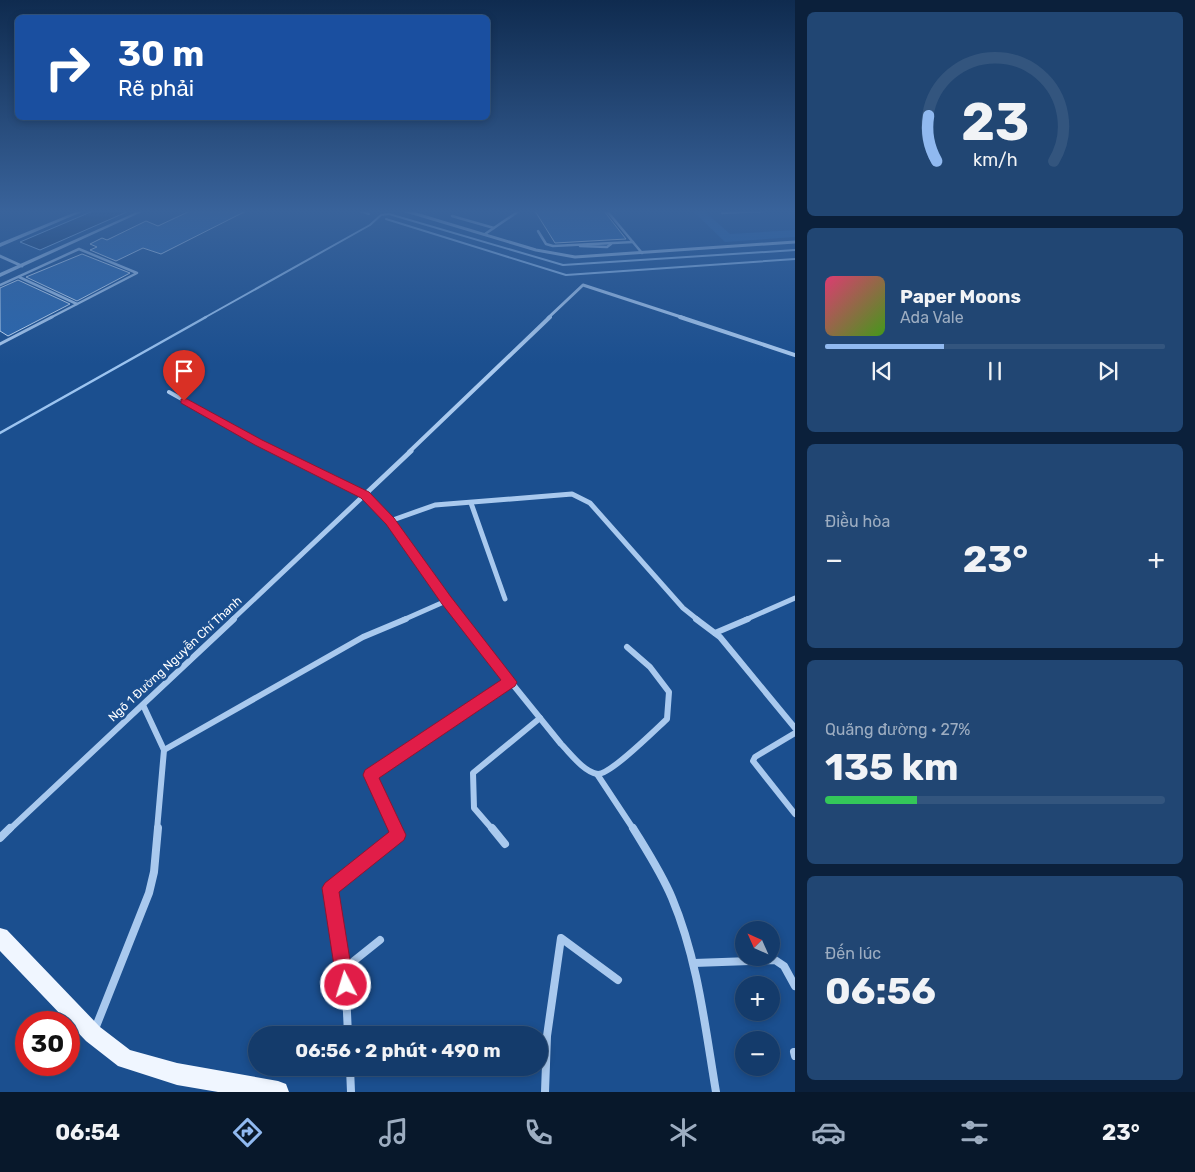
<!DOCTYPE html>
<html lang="vi">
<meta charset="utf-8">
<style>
:root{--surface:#143b6b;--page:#214673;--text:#f1f3f6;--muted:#9dadc1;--line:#33557e;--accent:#90b9f0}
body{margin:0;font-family:Rubik,sans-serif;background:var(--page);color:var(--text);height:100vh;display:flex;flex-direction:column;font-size:19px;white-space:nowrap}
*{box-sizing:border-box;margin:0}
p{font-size:16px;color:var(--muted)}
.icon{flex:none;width:28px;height:28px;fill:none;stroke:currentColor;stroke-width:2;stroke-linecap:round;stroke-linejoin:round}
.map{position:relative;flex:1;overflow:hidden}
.drawer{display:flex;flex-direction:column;gap:12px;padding:12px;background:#0b203b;width:400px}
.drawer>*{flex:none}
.guide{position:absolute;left:15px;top:15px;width:475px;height:105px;border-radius:8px;box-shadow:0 2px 8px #0003,0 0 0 1px var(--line);background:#1a4fa0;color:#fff;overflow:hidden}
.needle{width:32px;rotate:315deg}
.tools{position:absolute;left:735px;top:921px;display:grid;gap:10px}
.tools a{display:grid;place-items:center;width:45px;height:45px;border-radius:50%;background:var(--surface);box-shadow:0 2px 8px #0003,0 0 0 1px var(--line);font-size:25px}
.speed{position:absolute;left:15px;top:1011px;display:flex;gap:10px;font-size:25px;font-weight:700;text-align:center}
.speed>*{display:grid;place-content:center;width:65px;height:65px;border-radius:50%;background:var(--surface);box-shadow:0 2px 8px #0003,0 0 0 1px var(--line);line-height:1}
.speed .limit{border:8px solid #d22;background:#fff;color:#111}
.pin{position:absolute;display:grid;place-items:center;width:42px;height:42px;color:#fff;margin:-51px -21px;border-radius:50% 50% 50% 0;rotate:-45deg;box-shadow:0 0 5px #0007}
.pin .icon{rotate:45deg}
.me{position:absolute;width:55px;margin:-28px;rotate:355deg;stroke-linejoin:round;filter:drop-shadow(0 0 4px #0008)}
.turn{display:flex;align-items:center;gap:18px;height:105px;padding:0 20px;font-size:22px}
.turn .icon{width:65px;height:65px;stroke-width:2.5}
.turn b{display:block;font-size:35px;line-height:42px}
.big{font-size:38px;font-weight:700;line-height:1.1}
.drawer .card{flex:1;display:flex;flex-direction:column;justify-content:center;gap:8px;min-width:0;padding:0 18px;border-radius:8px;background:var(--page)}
.drawer .dial{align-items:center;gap:0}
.dial svg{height:130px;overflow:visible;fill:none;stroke:var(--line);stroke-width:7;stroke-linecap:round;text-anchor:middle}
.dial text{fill:var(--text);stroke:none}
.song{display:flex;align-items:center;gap:15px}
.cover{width:60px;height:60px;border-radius:8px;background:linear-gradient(135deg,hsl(340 70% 55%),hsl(100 70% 35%))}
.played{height:5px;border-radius:2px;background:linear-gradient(90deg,var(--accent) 35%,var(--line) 35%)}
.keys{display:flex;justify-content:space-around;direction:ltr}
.heat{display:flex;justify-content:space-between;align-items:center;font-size:28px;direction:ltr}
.charge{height:8px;border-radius:4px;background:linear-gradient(90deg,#34c759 27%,var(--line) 0)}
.trip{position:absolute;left:248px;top:1026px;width:300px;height:50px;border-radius:25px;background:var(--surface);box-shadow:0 2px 8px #0003,0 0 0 1px var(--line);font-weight:700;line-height:50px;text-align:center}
.dock{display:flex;height:80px;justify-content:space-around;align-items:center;background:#08182b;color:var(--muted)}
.dock .icon{width:35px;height:35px}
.dock .current{color:var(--accent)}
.dock b{font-size:22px;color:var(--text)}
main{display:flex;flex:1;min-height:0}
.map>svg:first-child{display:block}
</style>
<main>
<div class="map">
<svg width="795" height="1092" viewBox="0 0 795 1092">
<rect width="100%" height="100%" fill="#1b4f8f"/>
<path fill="#2461a8" d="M693,211H704L730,234L795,230V237L725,242Z"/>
<path fill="#123a6d" stroke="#9cc4f0" d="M93,211H129L40,250L20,242Z"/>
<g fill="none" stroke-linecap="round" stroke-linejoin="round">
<g stroke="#9cc4f0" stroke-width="2">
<path d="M359,211L369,214"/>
<path d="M386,219L566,275L795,259"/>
<path d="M204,318L370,225L381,215L389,214L563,265L795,250"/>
</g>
<path stroke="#9cc4f0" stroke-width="2.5" d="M0,433L206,317"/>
</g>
<g fill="#2a66ad" stroke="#cfe3fa">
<path d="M190,211H246L161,254L143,248L116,261L90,250L97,247L90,244L102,238L107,240L146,221L158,226Z"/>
<path d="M535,211H604L626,239L555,243Z"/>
<path d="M82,254L130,273L77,301L26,277Z"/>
<path d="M18,280L70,304L8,336L0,331V288Z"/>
</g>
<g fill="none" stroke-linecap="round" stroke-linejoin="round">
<g stroke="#a9c9ee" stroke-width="2.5">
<path d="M607,211L642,253"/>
<path d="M722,213L762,211"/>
<path d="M452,216L494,228"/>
<path d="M538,231L546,244L553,246L633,242"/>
<path d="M485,234L519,211"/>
<path d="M580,246L607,247L611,244"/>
<path d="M19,277L77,304"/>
<path d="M0,285L79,249L137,273L50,318"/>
</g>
<path stroke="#a9c9ee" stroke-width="3" d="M0,344L52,317"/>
<g stroke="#a9c9ee" stroke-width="3">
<path d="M406,211L536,250L575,257L795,242"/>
<path d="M0,256L22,266"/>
<path d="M548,318L583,285L684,318"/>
</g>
<g stroke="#a9c9ee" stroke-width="4">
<path d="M680,317L795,355"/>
<path d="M169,392L278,452"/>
<path d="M409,452L550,317"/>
</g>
<g stroke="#a9c9ee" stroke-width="5">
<path d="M276,451L365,495L376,504L461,620"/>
<path d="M471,503L505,599"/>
<path d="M390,521L435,505L572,494L590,503L683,608L698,620"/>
<path d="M232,620L411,451"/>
<path d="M403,620L446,601"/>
<path d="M745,620L795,598"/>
</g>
<g stroke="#a9c9ee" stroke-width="6">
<path d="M460,619L561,744C571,754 583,771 597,774C609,776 656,729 667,719L669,692L650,667L627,647"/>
<path d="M696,619L720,637L795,728"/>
<path d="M715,633L748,619"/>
<path d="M143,705L164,750L157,830"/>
<path d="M795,733L755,757L753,761L795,814"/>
<path d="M164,750L363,637L406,619"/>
<path d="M597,774L634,830"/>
<path d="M9,830L234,619"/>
<path d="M396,830L370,775L511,682"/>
<path d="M493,830L474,808L473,773L540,718"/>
</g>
<g stroke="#a9c9ee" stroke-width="8">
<path d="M492,828L505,844"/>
<path d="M633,828C647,851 662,874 672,898C698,960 705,1027 716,1092"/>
<path d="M0,838L10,828"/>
<path d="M694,963L775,960L784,966L795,986"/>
<path d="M345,968L380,940"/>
<path d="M95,1029L149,893L154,872L158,828"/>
<path d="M348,1035L345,968L330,888L398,835L395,828"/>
<path d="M794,1052L795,1056"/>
<path d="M350,1068L351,1092"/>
<path d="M545,1092L547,1036L561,938L618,980"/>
</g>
<g fill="#a9c9ee" fill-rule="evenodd">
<path d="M78,211H84L0,247V243Z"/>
<path d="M139,211H144L0,277V273Z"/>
</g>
<path fill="#f0f6ff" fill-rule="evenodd" d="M0,928L7,930L100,1027L130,1050L177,1063L278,1081L286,1084L289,1092H218L177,1085L118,1066L86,1041L0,951Z"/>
</g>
<linearGradient id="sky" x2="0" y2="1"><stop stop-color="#0f2b4f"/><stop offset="0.58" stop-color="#39639b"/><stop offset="1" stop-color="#39639b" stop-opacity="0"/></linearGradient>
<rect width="795" height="364" fill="url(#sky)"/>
<path fill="#e11d48" stroke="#92132f" d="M181,399H187L262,440L369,492L394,518L451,597L517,682L515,686L379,778L406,835L404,840L339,892L354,985L352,991L346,994L339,991L337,985L322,888L325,883L389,832L363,775L365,770L501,680L442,604L386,524L361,498L255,445L181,403Z"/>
<g text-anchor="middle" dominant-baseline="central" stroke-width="5" stroke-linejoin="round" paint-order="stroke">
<g font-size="12" fill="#fff" stroke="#1b4f8f">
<text transform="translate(175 659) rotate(-43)">Ngõ 1 Đường Nguyễn Chí Thanh</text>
</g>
</g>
</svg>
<div class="tools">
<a><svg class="needle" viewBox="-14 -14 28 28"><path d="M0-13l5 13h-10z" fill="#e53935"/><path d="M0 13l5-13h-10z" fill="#9dadc1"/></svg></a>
<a>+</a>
<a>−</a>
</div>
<div class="speed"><div class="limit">30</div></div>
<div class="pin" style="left:184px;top:401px;background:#d93025"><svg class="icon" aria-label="arrive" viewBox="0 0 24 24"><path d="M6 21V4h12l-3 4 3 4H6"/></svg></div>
<svg class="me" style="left:346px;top:985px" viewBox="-20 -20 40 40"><circle r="17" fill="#e11d48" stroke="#fff" stroke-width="3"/><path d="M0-11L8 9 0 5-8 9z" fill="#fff"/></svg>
<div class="trip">06:56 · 2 phút · 490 m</div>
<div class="guide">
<div class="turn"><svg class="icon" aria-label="right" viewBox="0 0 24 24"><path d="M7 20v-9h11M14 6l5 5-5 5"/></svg><div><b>30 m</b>Rẽ phải</div></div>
</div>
</div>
<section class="drawer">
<div class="card dial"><svg viewBox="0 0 100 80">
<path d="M14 69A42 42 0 1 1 86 69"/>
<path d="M14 69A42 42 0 0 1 9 41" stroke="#90b9f0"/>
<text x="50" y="56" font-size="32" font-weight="700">23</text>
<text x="50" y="72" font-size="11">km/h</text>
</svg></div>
<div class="card">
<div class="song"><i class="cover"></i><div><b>Paper Moons</b><p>Ada Vale</p></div></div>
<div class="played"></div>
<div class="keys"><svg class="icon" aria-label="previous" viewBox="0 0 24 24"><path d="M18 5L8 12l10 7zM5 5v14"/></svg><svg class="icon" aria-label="pause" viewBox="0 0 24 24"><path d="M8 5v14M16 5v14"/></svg><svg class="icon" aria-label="next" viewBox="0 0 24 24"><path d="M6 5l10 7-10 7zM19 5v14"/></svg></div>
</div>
<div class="card"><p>Điều hòa</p>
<div class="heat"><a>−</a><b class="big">23°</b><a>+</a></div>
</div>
<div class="card"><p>Quãng đường · 27%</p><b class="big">135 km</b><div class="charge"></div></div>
<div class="card"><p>Đến lúc</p><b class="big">06:56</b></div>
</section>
</main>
<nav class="dock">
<b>06:54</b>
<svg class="icon current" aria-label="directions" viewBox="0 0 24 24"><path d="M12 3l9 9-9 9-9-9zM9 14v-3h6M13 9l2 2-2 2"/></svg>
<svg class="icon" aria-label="music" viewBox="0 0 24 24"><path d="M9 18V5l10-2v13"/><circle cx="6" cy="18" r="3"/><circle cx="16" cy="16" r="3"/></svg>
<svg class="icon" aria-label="phone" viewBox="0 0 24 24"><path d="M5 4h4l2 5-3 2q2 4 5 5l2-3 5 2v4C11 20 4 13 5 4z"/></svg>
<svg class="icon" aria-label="climate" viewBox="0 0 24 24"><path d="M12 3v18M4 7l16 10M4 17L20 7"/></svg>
<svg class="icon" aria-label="car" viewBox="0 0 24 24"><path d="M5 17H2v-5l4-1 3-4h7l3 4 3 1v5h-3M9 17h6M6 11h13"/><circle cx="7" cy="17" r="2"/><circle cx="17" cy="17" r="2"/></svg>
<svg class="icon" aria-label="filters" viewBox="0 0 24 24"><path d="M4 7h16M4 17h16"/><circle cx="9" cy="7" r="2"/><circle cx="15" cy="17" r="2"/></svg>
<b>23°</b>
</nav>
